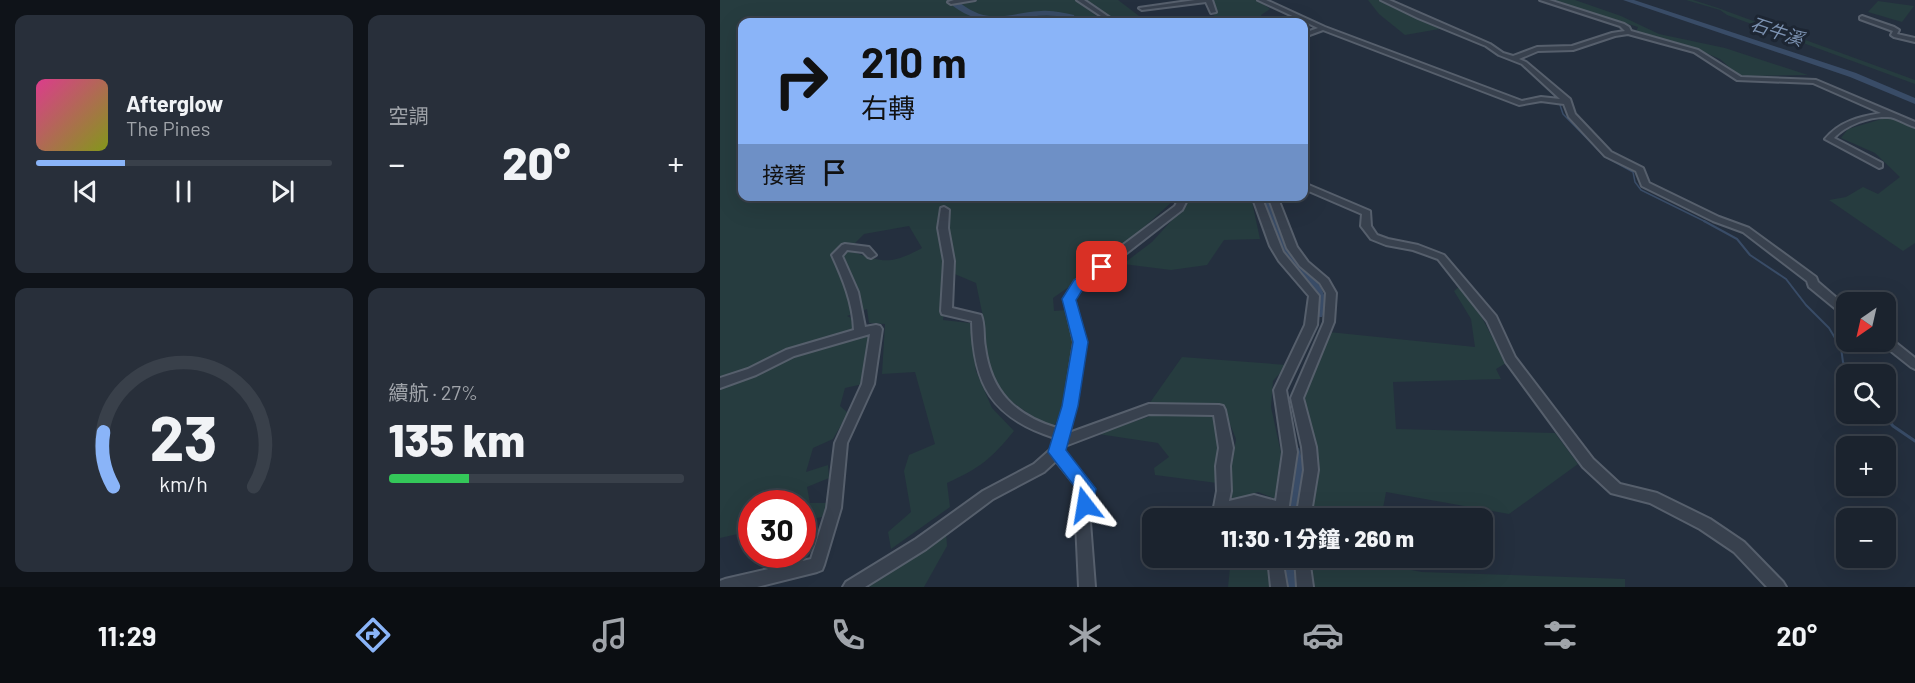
<!DOCTYPE html>
<html lang="zh-TW">
<meta charset="utf-8">
<style>
:root{--surface:#1b232e;--page:#282f3a;--text:#f1f3f6;--muted:#a0a4aa;--line:#39404a;--accent:#8ab4f8}
body{margin:0;font-family:Barlow,"Noto Sans TC",sans-serif;background:var(--page);color:var(--text);height:100vh;display:flex;flex-direction:column;font-size:22px;white-space:nowrap}
*{box-sizing:border-box;margin:0}
p{font-size:20px;color:var(--muted)}
.icon{flex:none;width:33px;height:33px;fill:none;stroke:currentColor;stroke-width:2;stroke-linecap:round;stroke-linejoin:round}
.map{position:relative;flex:1;overflow:hidden}
.side{display:flex;flex-direction:column;gap:15px;padding:15px;background:#0f1319;width:720px}
.side>*{flex:none}
.banner{position:absolute;left:18px;top:18px;width:570px;height:183px;border-radius:12px;box-shadow:0 6px 24px #0002,0 0 0 2px var(--line);background:#8ab4f8;color:#111;overflow:hidden}
.needle{width:39px;rotate:214deg}
.fabs{position:absolute;left:1116px;top:292px;display:grid;gap:12px}
.fabs a{display:grid;place-items:center;width:60px;height:60px;border-radius:12px;background:var(--surface);box-shadow:0 6px 24px #0002,0 0 0 2px var(--line);font-size:30px}
.speed{position:absolute;left:18px;top:490px;display:flex;gap:12px;font-size:30px;font-weight:700;text-align:center}
.speed>*{display:grid;place-content:center;width:78px;height:78px;border-radius:50%;background:var(--surface);box-shadow:0 6px 24px #0002,0 0 0 2px var(--line);line-height:1}
.speed .limit{border:9px solid #d22;background:#fff;color:#111}
.pin{position:absolute;display:grid;place-items:center;width:51px;height:51px;color:#fff;margin:-26px;border-radius:12px;box-shadow:0 3px 9px #0006}
.me{position:absolute;width:66px;margin:-33px;rotate:346deg;stroke-linejoin:round;filter:drop-shadow(0 0 4px #0008)}
.turn{display:flex;align-items:center;gap:21px;height:126px;padding:0 24px;font-size:27px}
.turn .icon{width:78px;height:78px;stroke-width:2.5}
.turn b{display:block;font-size:42px;line-height:51px}
.then{display:flex;align-items:center;height:57px;padding:0 24px;background:#0003;gap:12px;font-size:22px}
.big{font-size:45px;font-weight:800;line-height:1.1}
.side .widget{flex:1;display:flex;flex-direction:column;justify-content:center;gap:9px;min-width:0;padding:0 21px;border-radius:12px;background:var(--page)}
.side .dial{align-items:center;gap:0}
.dial svg{height:156px;overflow:visible;fill:none;stroke:var(--line);stroke-width:7;stroke-linecap:round;text-anchor:middle}
.dial text{fill:var(--text);stroke:none}
.song{display:flex;align-items:center;gap:18px}
.cover{width:72px;height:72px;border-radius:9px;background:linear-gradient(135deg,hsl(330 70% 55%),hsl(70 70% 35%))}
.played{height:6px;border-radius:3px;background:linear-gradient(90deg,var(--accent) 30%,var(--line) 30%)}
.keys{display:flex;justify-content:space-around;direction:ltr}
.heat{display:flex;justify-content:space-between;align-items:center;font-size:33px;direction:ltr}
.charge{height:9px;border-radius:4px;background:linear-gradient(90deg,#34c759 27%,var(--line) 0)}
.side .tiles{flex:1;display:grid;gap:15px;grid-template-columns:repeat(2,1fr)}
.trip{position:absolute;left:422px;top:508px;width:351px;height:60px;border-radius:12px;background:var(--surface);box-shadow:0 6px 24px #0002,0 0 0 2px var(--line);font-weight:800;line-height:60px;text-align:center}
.tab-bar{display:flex;height:96px;justify-content:space-around;align-items:center;background:#0b0e12;color:var(--muted)}
.tab-bar .icon{width:42px;height:42px}
.tab-bar .active{color:var(--accent)}
.tab-bar b{font-size:27px;color:var(--text)}
main{display:flex;flex:1;min-height:0}
.map>svg:first-child{display:block}
</style>
<main>
<section class="side">
<div class="tiles">
<div class="widget">
<div class="song"><i class="cover"></i><div><b>Afterglow</b><p>The Pines</p></div></div>
<div class="played"></div>
<div class="keys"><svg class="icon" aria-label="previous" viewBox="0 0 24 24"><path d="M18 5L8 12l10 7zM5 5v14"/></svg><svg class="icon" aria-label="pause" viewBox="0 0 24 24"><path d="M8 5v14M16 5v14"/></svg><svg class="icon" aria-label="next" viewBox="0 0 24 24"><path d="M6 5l10 7-10 7zM19 5v14"/></svg></div>
</div>
<div class="widget"><p>空調</p>
<div class="heat"><a>−</a><b class="big">20°</b><a>+</a></div>
</div>
<div class="widget dial"><svg viewBox="0 0 100 80">
<path d="M14 69A42 42 0 1 1 86 69"/>
<path d="M14 69A42 42 0 0 1 9 41" stroke="#8ab4f8"/>
<text x="50" y="56" font-size="32" font-weight="700">23</text>
<text x="50" y="72" font-size="11">km/h</text>
</svg></div>
<div class="widget"><p>續航 · 27%</p><b class="big">135 km</b><div class="charge"></div></div>
</div>
</section>
<div class="map">
<svg width="1195" height="587" viewBox="0 0 1195 587">
<rect width="100%" height="100%" fill="#242f3e"/>
<g fill="#263c3f" fill-rule="evenodd">
<path d="M0,0H356L379,18L361,21V22H356L348,14L325,22H22V196H448L454,200L390,258L333,298L334,311L347,310L353,341L345,405L332,430L269,386L263,317L256,283L230,272L223,320L250,323L256,371L272,408L294,431C271,459 260,468 227,483L230,507L171,549L168,532L191,512L184,471L189,455L215,444L195,372L162,374L165,324L149,323L147,309L127,316L131,318L135,337L149,334L143,384L125,388L120,406L128,413L113,439L93,448L86,472L108,465L109,478L87,487L90,503H108L102,517L83,521L82,504H32L31,531L0,538ZM189,226L202,248C169,266 161,262 128,250L144,234Z"/>
<path d="M367,0H398L427,22H399Z"/>
<path d="M491,0H538L550,9L541,15L545,22H488L496,13Z"/>
<path d="M648,0H660L725,28L685,35L659,14Z"/>
<path d="M831,0H855L901,16L939,34L1005,48L1088,75L1019,76L1000,59L967,45L916,32L918,27Z"/>
<path d="M966,0H973L998,8L1195,80V84L1007,15L1000,10Z"/>
<path d="M1158,1L1194,6L1182,22L1148,12Z"/>
<path d="M1172,116L1195,127V243L1183,251L1109,200L1126,197L1143,187L1158,194L1180,177L1155,153L1121,138L1128,129Z"/>
<path d="M473,197H531L540,239L504,240L487,265L451,270L403,264L432,242Z"/>
<path d="M741,285L761,316L786,363L776,369L781,379L673,382L676,429L835,433L858,464L789,514L666,492L661,519H592L598,472L584,396L609,332L755,347L751,319L734,291Z"/>
<path d="M462,357L567,365L553,381L551,407L561,453L556,499L538,492L506,502L516,439L502,404H429Z"/>
<path d="M436,414L495,415V434L502,450L497,483L435,475L434,468L449,457L438,443L378,434Z"/>
<path d="M226,532L227,546L204,587H141Z"/>
<path d="M511,558H550L551,587H508Z"/>
<path d="M589,558H656L655,563L702,572L905,579V587H593Z"/>
</g>
<g fill="none" stroke-linecap="round" stroke-linejoin="round">
<path stroke="#394c67" stroke-width="1.5" d="M840,105L843,114L884,156L913,172L915,182L921,190L986,222"/>
<path stroke="#394c67" stroke-width="2" d="M984,221L1017,239L1030,255L1066,279L1086,305L1109,328L1121,348L1123,362L1131,375"/>
<path stroke="#394c67" stroke-width="3" d="M1163,414L1173,426L1195,441"/>
<g fill="#394c67" fill-rule="evenodd">
<path d="M233,0H241L240,3C270,26 288,13 321,11C333,10 343,13 354,15L356,22H348L347,18C303,7 276,38 233,6Z"/>
<path d="M903,0H914L1136,73L1195,98V104L1130,77Z"/>
<path d="M538,196H550C555,213 558,230 566,246C578,268 617,286 602,317H592L587,285L567,266L555,248Z"/>
<path d="M573,446L579,448L584,467L578,519H560L566,467L565,453L567,448Z"/>
<path d="M556,558H576L575,587H555Z"/>
</g>
<g stroke="#565f6c" stroke-width="4">
<g id="minor">
<path d="M255,0L231,4L228,2L234,0Z"/>
<path d="M357,0H364L396,22H390Z"/>
<path d="M475,0H492L496,12L491,13L486,2L422,10L419,8Z"/>
<path d="M538,0H546L605,27L802,101L821,97L840,99L802,64L779,55L766,46L698,18L661,0H669L770,44L783,53L793,56L817,47L852,46L892,33L905,31L900,26L820,0H829L904,24L909,27L911,31L978,50L1021,77L1096,80L1195,122V127C1187,125 1176,117 1168,117C1149,116 1126,125 1114,138L1162,163V167L1159,168L1105,139C1120,121 1139,117 1161,113L1093,83L1017,80L974,52L908,34L895,36L853,50L818,51L799,59L806,62L850,99L855,114L891,152L923,168L929,183L999,217L1029,228L1096,277L1098,282L1126,306V315L1122,314L1089,287L1087,281L1023,232L993,221L922,186L916,171L885,156L849,117L844,104L821,101L799,105L603,30L584,37V33L598,28Z"/>
<path d="M1142,16L1174,27L1179,30L1177,34L1195,38V42L1174,37L1171,35L1173,31L1140,19V17Z"/>
<path d="M584,183L650,211L651,226L657,235L668,239L698,245L724,255L776,316L795,357L873,459L900,484L937,493L990,519L1024,542L1063,582L1066,587H1047L1014,552L980,529L930,503L891,493L863,467L786,362L767,321L718,259L693,250L666,245L651,239L641,226L642,214L584,189Z"/>
<path d="M460,196H469L462,210L363,287L354,299L366,342L356,406L349,433L429,404L499,405L503,406L505,410L513,448L510,466L511,491L509,501L534,495L556,501L563,452L554,390L585,325L589,296L559,261L550,246L532,196H541L563,252L599,296L597,325L566,390L577,452L567,519H553L554,514L534,507L508,515L496,512L494,507L497,491L496,466L499,448L494,415L429,414L345,446L344,451L374,489L370,522L375,587H359L356,522L360,491L336,461L324,472L273,499L206,549L145,587H123L126,582L196,539L263,491L314,464L331,449L335,438C272,418 253,385 252,321L222,314L221,311L224,261L218,228L221,208L224,207L229,210L228,228L234,261L232,308L261,315C265,325 263,337 265,347C271,392 295,415 337,428L344,406L354,342L344,299L355,281L455,206Z"/>
<path d="M548,196H557L577,247L588,262L608,279L616,293L614,322L583,398L596,447L598,470L590,519H576L584,470L582,447L571,398L604,322L606,293L600,283L580,266L567,248Z"/>
<path d="M125,244L149,247L156,255L151,258L148,257L143,252L127,250L122,256L138,292L145,327L156,325L160,326L162,329L154,384L127,443L121,508L104,565L102,570L97,572L37,587H0V581L5,579L91,559L107,508L115,443L142,384L150,334L74,356L36,375L0,388V378L28,369L66,350L134,330C133,303 123,279 112,255L122,245Z"/>
<path d="M1166,337L1170,338L1195,358V369L1191,367L1162,344L1161,342H1166Z"/>
<path d="M548,558H562L567,587H551Z"/>
<path d="M575,558H589L593,587H577Z"/>
</g>
</g>
<use href="#minor" fill="#38414e" fill-rule="evenodd"/>
</g>
<path fill="#1a73e8" stroke="#114b97" stroke-width="1.5" d="M382,263L387,264L389,267L387,270L364,287L356,300L368,342L358,406L346,450L376,489L372,511L365,514L359,511L356,505L358,491L328,452L342,406L353,342L342,299L354,280Z"/>
<g text-anchor="middle" dominant-baseline="central" stroke-width="6" stroke-linejoin="round" paint-order="stroke">
<g font-size="18" font-style="italic" fill="#7c92b1" stroke="#1d2633">
<text transform="translate(1057 31) rotate(18)">石牛溪</text>
</g>
</g>
</svg>
<div class="fabs">
<a><svg class="needle" viewBox="-14 -14 28 28"><path d="M0-13l5 13h-10z" fill="#e53935"/><path d="M0 13l5-13h-10z" fill="#a0a4aa"/></svg></a>
<a><svg class="icon" aria-label="search" viewBox="0 0 24 24"><circle cx="10" cy="10" r="6"/><path d="M15 15l6 6"/></svg></a>
<a>+</a>
<a>−</a>
</div>
<div class="speed"><div class="limit">30</div></div>
<div class="pin" style="left:382px;top:267px;background:#d93025"><svg class="icon" aria-label="arrive" viewBox="0 0 24 24"><path d="M6 21V4h12l-3 4 3 4H6"/></svg></div>
<svg class="me" style="left:365px;top:505px" viewBox="-20 -20 40 40"><path d="M0-17L14 15 0 8-14 15z" fill="#1a73e8" stroke="#fff" stroke-width="4"/></svg>
<div class="trip">11:30 · 1 分鐘 · 260 m</div>
<div class="banner">
<div class="turn"><svg class="icon" aria-label="right" viewBox="0 0 24 24"><path d="M7 20v-9h11M14 6l5 5-5 5"/></svg><div><b>210 m</b>右轉</div></div>
<div class="then">接著<svg class="icon" aria-label="arrive" viewBox="0 0 24 24"><path d="M6 21V4h12l-3 4 3 4H6"/></svg></div>
</div>
</div>
</main>
<nav class="tab-bar">
<b>11:29</b>
<svg class="icon active" aria-label="directions" viewBox="0 0 24 24"><path d="M12 3l9 9-9 9-9-9zM9 14v-3h6M13 9l2 2-2 2"/></svg>
<svg class="icon" aria-label="music" viewBox="0 0 24 24"><path d="M9 18V5l10-2v13"/><circle cx="6" cy="18" r="3"/><circle cx="16" cy="16" r="3"/></svg>
<svg class="icon" aria-label="phone" viewBox="0 0 24 24"><path d="M5 4h4l2 5-3 2q2 4 5 5l2-3 5 2v4C11 20 4 13 5 4z"/></svg>
<svg class="icon" aria-label="climate" viewBox="0 0 24 24"><path d="M12 3v18M4 7l16 10M4 17L20 7"/></svg>
<svg class="icon" aria-label="car" viewBox="0 0 24 24"><path d="M5 17H2v-5l4-1 3-4h7l3 4 3 1v5h-3M9 17h6M6 11h13"/><circle cx="7" cy="17" r="2"/><circle cx="17" cy="17" r="2"/></svg>
<svg class="icon" aria-label="filters" viewBox="0 0 24 24"><path d="M4 7h16M4 17h16"/><circle cx="9" cy="7" r="2"/><circle cx="15" cy="17" r="2"/></svg>
<b>20°</b>
</nav>
